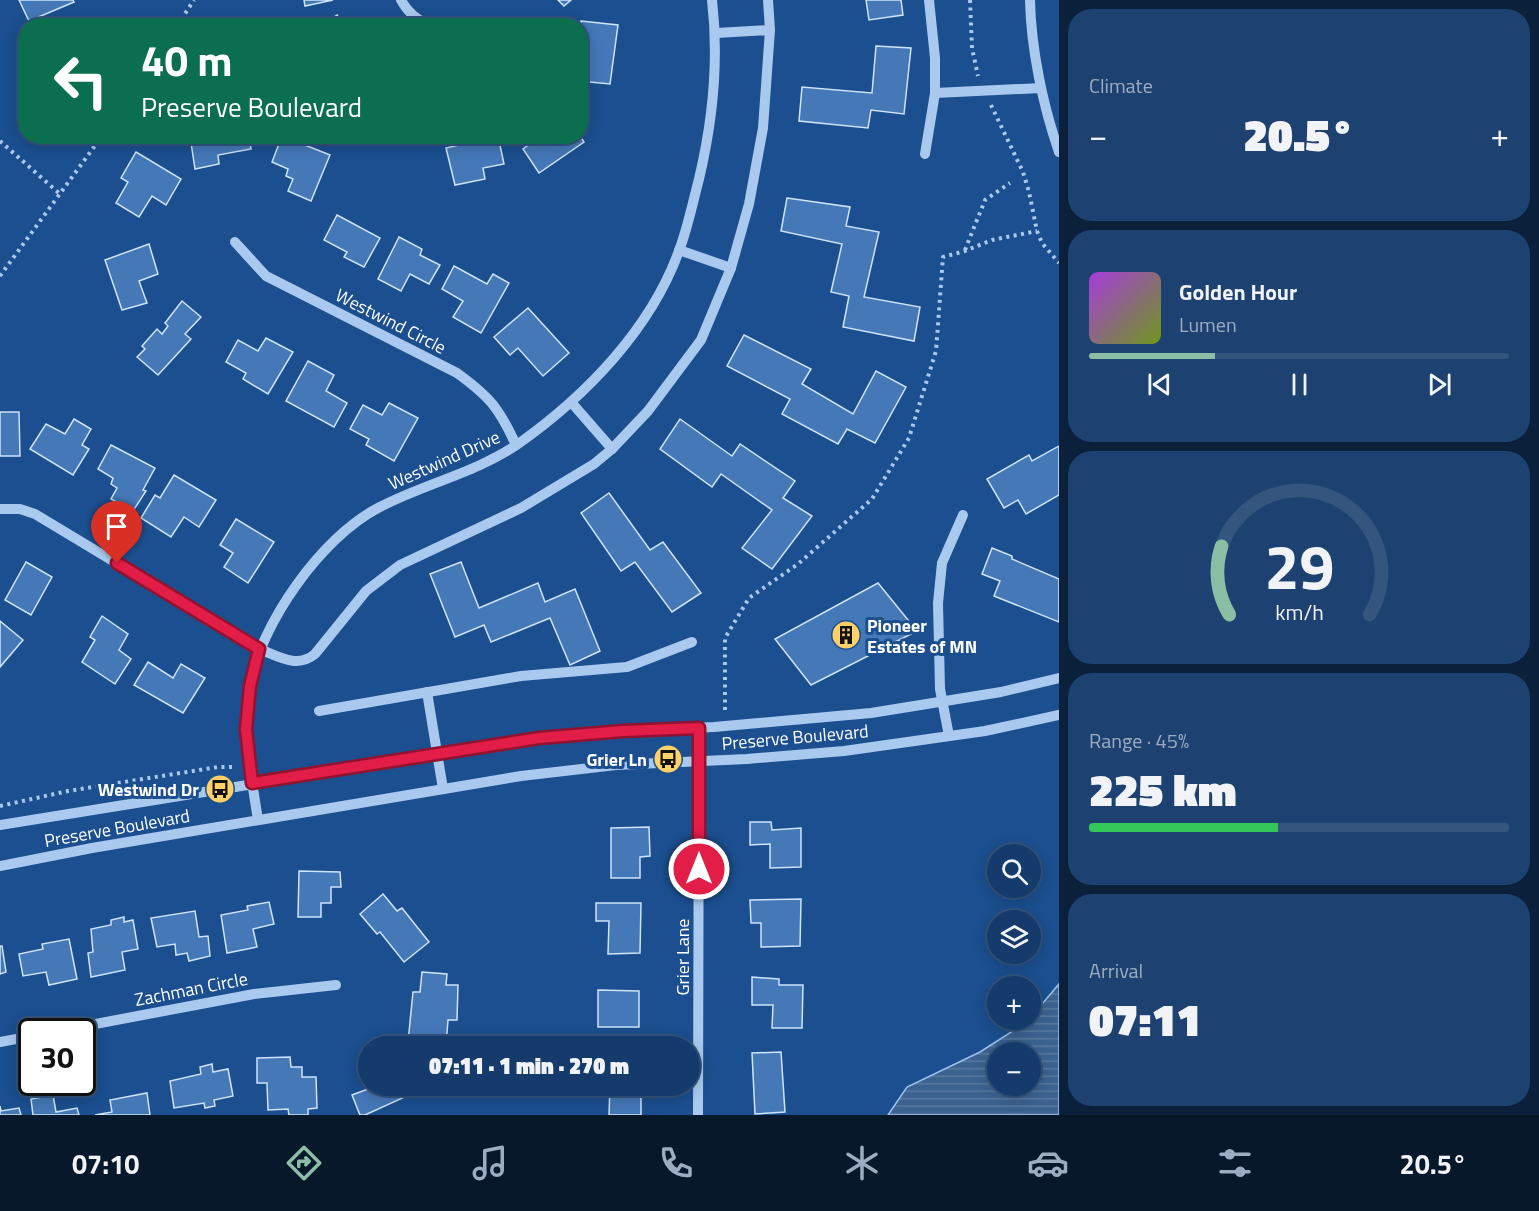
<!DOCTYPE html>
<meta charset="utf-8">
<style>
:root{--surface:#143b6b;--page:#1d4271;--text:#f1f3f6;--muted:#9dadc1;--line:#33557e;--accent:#8abfa5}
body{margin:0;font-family:"Titillium Web",sans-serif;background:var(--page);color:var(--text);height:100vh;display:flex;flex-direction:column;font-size:22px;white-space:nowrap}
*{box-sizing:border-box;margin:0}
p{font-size:20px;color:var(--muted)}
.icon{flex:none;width:33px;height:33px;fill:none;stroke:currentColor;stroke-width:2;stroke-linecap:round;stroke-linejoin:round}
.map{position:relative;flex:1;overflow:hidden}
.side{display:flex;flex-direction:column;gap:9px;padding:9px;background:#0b203b;width:480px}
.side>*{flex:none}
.top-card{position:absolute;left:18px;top:18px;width:570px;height:126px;border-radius:24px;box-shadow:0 3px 15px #0003,0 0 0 2px var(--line);background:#0b6e4f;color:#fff;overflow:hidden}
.controls{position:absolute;left:987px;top:844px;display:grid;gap:12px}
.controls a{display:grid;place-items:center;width:54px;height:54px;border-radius:50%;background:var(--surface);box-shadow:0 3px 15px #0003,0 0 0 2px var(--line);font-size:30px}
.speed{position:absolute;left:18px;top:1018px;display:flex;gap:12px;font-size:30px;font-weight:700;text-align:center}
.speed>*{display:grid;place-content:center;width:78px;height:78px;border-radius:50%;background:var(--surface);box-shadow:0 3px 15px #0003,0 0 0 2px var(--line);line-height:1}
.speed .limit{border:3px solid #111;border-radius:9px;background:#fff;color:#111}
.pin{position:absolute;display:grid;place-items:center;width:51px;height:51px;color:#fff;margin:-62px -26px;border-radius:50% 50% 50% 0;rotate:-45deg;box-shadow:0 0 6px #0007}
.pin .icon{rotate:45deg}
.me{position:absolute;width:66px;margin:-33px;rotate:0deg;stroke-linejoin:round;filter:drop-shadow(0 0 4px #0008)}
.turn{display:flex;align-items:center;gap:21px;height:126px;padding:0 24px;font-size:27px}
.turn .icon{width:78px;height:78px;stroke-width:2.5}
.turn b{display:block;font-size:42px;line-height:51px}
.big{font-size:45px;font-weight:800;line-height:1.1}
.side .tile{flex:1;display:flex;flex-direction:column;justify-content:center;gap:9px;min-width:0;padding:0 21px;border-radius:24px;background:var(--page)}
.side .dial{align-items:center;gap:0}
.dial svg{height:156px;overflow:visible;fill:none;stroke:var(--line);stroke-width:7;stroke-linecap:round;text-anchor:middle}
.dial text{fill:var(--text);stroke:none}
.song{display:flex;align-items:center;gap:18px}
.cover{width:72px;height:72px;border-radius:9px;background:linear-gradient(135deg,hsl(280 70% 55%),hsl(80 70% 35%))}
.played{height:6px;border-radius:3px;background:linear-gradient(90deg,var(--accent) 30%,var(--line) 30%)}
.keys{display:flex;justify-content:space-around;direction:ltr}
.heat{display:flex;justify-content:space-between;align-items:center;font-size:33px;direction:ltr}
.charge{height:9px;border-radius:4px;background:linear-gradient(90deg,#34c759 45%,var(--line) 0)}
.trip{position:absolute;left:358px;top:1036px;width:342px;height:60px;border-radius:30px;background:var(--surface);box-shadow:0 3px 15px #0003,0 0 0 2px var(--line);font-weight:800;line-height:60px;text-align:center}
.tab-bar{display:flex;height:96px;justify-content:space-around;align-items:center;background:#08182b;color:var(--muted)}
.tab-bar .icon{width:42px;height:42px}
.tab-bar .active{color:var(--accent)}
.tab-bar b{font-size:27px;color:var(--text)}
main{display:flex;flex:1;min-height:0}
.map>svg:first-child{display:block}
</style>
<main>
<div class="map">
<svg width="1059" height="1115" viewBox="0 0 1059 1115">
<defs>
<pattern id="water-rules" width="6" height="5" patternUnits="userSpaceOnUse" patternTransform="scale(1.5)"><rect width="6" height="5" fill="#3c6290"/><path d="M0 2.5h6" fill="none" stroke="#597aa1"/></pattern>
</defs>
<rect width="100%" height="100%" fill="#1b4f8f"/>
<path fill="url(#water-rules)" stroke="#9cc4f0" stroke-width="1.5" fill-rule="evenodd" d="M1059,984V1115H888L907,1087L980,1052L1030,1020L1031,1017ZM998,1053H1030V1086H998Z"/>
<g fill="#4478b7" stroke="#cfe3fa" stroke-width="1.5">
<path d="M19,0H73L74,2L29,21Z"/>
<path d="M304,0H333L305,6Z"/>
<path d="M558,0H571L564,6Z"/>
<path d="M866,0H901L903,15L869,20Z"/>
<path d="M337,15L344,26H321Z"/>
<path d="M581,21L618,25L610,84L580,81Z"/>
<path d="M876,46L911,48L904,114L871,110L868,128L799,121L802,87L872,93Z"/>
<path d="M190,136H249L251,149L218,155L219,164L195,169Z"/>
<path d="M282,136L330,155L311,201L288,191L293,179L286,176L288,169L272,162Z"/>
<path d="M498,136L504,164L483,168L485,179L455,185L446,148Z"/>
<path d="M541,136H580L584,142L539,173L523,149Z"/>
<path d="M136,152L181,179L166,205L152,196L139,217L116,203L128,182L121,178Z"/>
<path d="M787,198L850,207L846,226L879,232L864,297L920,307L914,341L843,327L849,296L831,292L842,244L781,231Z"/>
<path d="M337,215L380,238L364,267L344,257L347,252L324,240Z"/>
<path d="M399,237L422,249L420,255L440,265L429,284L410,274L401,291L378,279Z"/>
<path d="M149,244L158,274L139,281L147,303L122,310L105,260Z"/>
<path d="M454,266L487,284L493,274L509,283L481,333L453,317L463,301L442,289Z"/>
<path d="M182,301L201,317L185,334L191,339L158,375L137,357L145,349L142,346L157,329L162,334L168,326L165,323Z"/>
<path d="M528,308L569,353L543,376L518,348L510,355L494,337Z"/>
<path d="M744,335L811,369L802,384L853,414L876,371L906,387L875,443L847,429L838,444L782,414L790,399L727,366Z"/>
<path d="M266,338L293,352L268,394L243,379L246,373L226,362L238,340L258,351Z"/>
<path d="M308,361L334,375L326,391L347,403L334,427L286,401Z"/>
<path d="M389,403L418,418L394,461L366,445L369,439L350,429L363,405L382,415Z"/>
<path d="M0,412H19L20,456H0Z"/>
<path d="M74,419L91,429L82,445L89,449L73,475L30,449L46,424L65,434Z"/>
<path d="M680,419L732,456L740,444L795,481L783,498L812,516L772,569L742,548L772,510L721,474L712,487L660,449Z"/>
<path d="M111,445L155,468L143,490L146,491L133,511L111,499L117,488L111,484L113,478L98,469Z"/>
<path d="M1059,446V495L1026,514L1018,500L1004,508L987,479L1029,455L1032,461Z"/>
<path d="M174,475L216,500L199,527L184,517L171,537L141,518L155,495L160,498Z"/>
<path d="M609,493L650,550L663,542L701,593L672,612L635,562L621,571L581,513Z"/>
<path d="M236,519L274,542L248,583L224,567L233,553L220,545Z"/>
<path d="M992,548L1012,556V559L1059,579V622L994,596L1000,581L982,574Z"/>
<path d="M26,562L52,577L31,615L5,600Z"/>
<path d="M461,562L479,608L538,583L545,602L575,589L600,651L570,665L550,618L491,642L484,625L455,637L430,574Z"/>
<path d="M878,583L917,631L811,685L775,639Z"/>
<path d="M102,616L128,634L119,650L131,659L115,684L82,662L95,640L90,637Z"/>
<path d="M0,621L23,640L0,667Z"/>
<path d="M148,662L173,678L181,664L205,678L183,713L134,685Z"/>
<path d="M750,822H771L772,830L801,828V867L770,868V844L750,845Z"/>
<path d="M649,827L650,856L640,857V878H611V828Z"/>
<path d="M299,871L340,872L341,887H331V903H321V917H298Z"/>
<path d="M383,894L397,911L402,908L429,942L404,962L380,932L377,934L360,914Z"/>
<path d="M801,899L800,946L761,947V923H751L750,900Z"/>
<path d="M269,902L274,924L253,929L257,947L227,953L221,915L248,910L247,906Z"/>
<path d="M596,903H641L640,953L608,954L609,921H596Z"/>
<path d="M195,911L199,937L208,936L210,956L189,961L187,953L176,955L175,944L157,947L151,918Z"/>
<path d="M124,917V922L133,920L138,949L122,952L125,970L91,977L88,953L93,952L91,929L111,925V920Z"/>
<path d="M69,939L77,979L49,985L46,972L23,976L19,954L43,949L42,944Z"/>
<path d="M0,946H2L6,972L0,974Z"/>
<path d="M422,972L447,974L446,985H458L457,1020H448L446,1046L408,1042L413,992H420Z"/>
<path d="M752,977L779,979V985H803L802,1028H772L773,1005H752Z"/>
<path d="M598,990L639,991V1027H598Z"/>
<path d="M781,1052L785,1112L755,1114L752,1053Z"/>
<path d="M290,1057L291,1067H302V1077H316L317,1108L308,1109V1115H289L288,1109L268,1110L267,1083H257V1058Z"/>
<path d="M212,1064L213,1072L228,1069L233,1096L214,1100L215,1106L205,1108L204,1103L174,1108L170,1081L201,1074L200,1067Z"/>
<path d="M369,1066V1086H402L407,1096L365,1115H360L352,1095L368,1089L361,1070Z"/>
<path d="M610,1086H641V1115H609Z"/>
<path d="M147,1093L150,1115H95L112,1112L110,1100Z"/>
<path d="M53,1095L56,1112L77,1108L79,1115H33L31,1099Z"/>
<path d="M0,1106L1,1111L19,1108L21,1115H0Z"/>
</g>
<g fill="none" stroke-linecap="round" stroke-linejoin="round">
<g stroke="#a9c9ee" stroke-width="4" stroke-dasharray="3 4.5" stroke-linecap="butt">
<path d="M970,0L972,48L978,76"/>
<path d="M177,26L194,0"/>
<path d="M991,105L1023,172L1029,192L1037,231L1042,243L1059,263"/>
<path d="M0,141L60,194"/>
<path d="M965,250L985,200L1010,183"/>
<path d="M0,276L102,136"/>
<path d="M725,710V638L749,598L798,564L872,499L909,438L936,351L943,257L965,251L992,240L1037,231"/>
<path d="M0,806L68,791L218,767H236"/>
</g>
<g stroke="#a9c9ee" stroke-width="10">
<path d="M401,0C408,13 417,20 431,26"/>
<path d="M768,0L770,30"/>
<path d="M1030,0C1031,49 1043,106 1059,152"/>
<path d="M716,33L770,30L763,128L749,204L731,268"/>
<path d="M935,93L1041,88"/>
<path d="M925,154L935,93V58L929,0"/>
<path d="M235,242L266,276L457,373C490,397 499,408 516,445"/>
<path d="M612,449L648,411L701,340L731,268L679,250"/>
<path d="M0,509H20L35,514L259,649C278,656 297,669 315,654L366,591L400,565L521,508L594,464L612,449L571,402"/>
<path d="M427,692L443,789"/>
<path d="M319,711L521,676L627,667L692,642"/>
<path d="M949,736L940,689L938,603L942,563L963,515"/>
<path d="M258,820C251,776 243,732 250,687C259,625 322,537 378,508C423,484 476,473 518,444C586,396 652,328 680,248C688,226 693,202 699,179C713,120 719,60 712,0"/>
<path d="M0,825L539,738L623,731L714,727L871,713L1001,692L1059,678"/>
<path d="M0,866L92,848L521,776L616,765L747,759L844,751L985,731L1059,715"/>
<path d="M53,1032L254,994L336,985"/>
<path d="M0,1042L32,1036"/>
<path d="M698,1115L699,728"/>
</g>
</g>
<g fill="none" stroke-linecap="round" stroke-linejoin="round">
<g stroke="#92132f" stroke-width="15">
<path id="route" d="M117,563L259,649L250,686L246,729L252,783L539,738L623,731L699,728V869"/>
</g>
<use href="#route" stroke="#e11d48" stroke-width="10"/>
</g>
<defs>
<g id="building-disc" transform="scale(1.5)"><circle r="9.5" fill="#ffd166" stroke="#1b4f8f"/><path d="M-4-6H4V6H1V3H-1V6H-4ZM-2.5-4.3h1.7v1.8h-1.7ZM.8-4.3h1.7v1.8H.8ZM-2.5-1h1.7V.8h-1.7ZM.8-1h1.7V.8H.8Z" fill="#111"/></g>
<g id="bus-disc" transform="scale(1.5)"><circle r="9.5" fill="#ffd166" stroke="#1b4f8f"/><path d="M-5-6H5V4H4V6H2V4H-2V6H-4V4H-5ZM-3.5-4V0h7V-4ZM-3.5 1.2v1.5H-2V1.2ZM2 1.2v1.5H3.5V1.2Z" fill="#111"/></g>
</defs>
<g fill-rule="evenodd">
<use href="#building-disc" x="846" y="635"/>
<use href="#bus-disc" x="668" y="759"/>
<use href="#bus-disc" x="220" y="789"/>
</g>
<g text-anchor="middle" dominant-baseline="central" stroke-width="6" stroke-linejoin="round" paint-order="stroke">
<g font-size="18" fill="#fff" stroke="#1b4f8f">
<text transform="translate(391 321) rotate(27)">Westwind Circle</text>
<text transform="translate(444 460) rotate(-24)">Westwind Drive</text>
<text transform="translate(795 737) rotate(-5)">Preserve Boulevard</text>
<text transform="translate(117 828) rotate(-10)">Preserve Boulevard</text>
<text transform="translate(682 957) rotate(-90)">Grier Lane</text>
<text transform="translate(191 989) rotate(-11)">Zachman Circle</text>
</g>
<g font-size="18" font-weight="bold" fill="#fff" stroke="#1b4f8f" text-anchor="end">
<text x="867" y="625" text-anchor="start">Pioneer<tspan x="867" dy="21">Estates of MN</tspan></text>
<text x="647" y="759">Grier Ln</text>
<text x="199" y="789">Westwind Dr</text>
</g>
</g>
</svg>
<div class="controls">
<a><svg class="icon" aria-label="search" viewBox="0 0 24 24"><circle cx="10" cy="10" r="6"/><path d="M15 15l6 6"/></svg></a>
<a><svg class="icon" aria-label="layers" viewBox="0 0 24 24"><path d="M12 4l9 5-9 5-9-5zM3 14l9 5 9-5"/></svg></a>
<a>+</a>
<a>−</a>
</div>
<div class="speed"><div class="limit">30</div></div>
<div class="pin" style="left:117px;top:563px;background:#d93025"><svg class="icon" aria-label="arrive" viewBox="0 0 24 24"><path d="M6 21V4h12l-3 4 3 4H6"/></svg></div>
<svg class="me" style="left:699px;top:869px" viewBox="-20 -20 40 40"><circle r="17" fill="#e11d48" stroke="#fff" stroke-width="3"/><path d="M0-11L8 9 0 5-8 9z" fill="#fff"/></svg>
<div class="trip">07:11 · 1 min · 270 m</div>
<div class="top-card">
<div class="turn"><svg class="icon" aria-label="left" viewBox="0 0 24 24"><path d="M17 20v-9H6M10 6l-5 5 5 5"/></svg><div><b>40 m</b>Preserve Boulevard</div></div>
</div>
</div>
<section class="side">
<div class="tile"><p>Climate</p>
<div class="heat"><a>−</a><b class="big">20.5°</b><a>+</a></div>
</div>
<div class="tile">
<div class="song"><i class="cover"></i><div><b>Golden Hour</b><p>Lumen</p></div></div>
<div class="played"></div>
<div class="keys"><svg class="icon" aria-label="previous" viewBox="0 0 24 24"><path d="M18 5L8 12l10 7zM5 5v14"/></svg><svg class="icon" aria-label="pause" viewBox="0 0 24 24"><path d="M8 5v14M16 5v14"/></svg><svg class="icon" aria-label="next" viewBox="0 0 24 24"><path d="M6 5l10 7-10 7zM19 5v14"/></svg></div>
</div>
<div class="tile dial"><svg viewBox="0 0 100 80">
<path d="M14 69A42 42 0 1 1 86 69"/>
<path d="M14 69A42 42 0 0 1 10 34" stroke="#8abfa5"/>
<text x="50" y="56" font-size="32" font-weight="700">29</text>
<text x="50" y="72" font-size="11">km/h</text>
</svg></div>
<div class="tile"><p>Range · 45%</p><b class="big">225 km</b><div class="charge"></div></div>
<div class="tile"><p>Arrival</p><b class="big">07:11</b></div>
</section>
</main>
<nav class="tab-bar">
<b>07:10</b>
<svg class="icon active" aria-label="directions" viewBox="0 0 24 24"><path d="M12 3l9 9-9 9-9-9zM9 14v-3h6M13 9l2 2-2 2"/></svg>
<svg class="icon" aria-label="music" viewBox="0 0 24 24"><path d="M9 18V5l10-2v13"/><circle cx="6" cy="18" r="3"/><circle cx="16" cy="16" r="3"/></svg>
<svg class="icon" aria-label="phone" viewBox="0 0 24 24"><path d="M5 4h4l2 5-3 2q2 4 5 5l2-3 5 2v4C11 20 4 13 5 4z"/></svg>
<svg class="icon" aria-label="climate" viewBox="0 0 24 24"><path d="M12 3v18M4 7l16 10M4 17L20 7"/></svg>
<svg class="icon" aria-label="car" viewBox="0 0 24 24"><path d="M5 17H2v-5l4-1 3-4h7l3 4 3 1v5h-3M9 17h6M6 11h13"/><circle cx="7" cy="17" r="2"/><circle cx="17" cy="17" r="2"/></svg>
<svg class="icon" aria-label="filters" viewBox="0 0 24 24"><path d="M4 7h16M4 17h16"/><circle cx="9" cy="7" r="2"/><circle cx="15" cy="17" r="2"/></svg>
<b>20.5°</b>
</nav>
